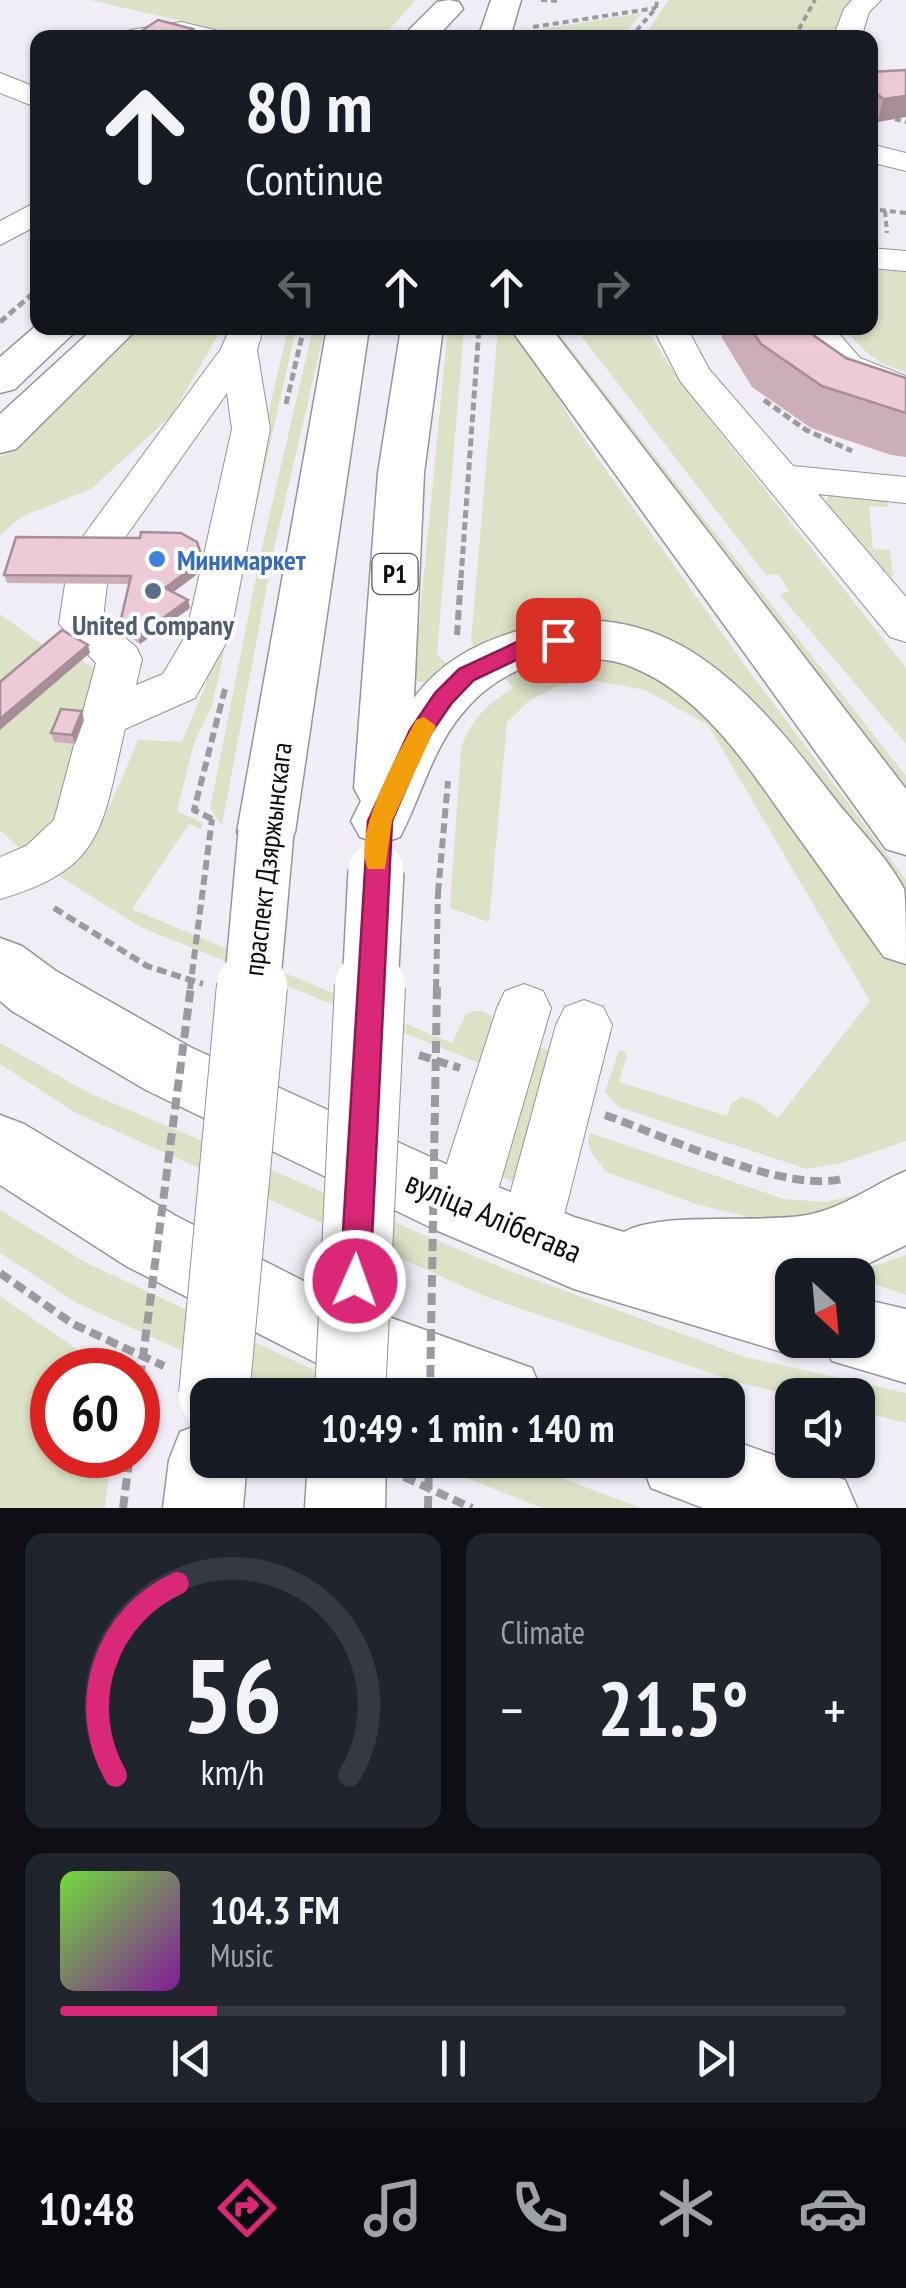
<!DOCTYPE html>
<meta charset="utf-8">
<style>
:root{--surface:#171b24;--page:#20242c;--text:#f1f3f6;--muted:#9ea1a6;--line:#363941;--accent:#db2777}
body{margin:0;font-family:"PT Sans Narrow",sans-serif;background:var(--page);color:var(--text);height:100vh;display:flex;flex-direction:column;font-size:38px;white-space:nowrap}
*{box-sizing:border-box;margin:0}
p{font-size:32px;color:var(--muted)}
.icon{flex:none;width:55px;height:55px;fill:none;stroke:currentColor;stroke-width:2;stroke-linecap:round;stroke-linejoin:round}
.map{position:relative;height:1508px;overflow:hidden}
.drawer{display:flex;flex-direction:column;gap:25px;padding:25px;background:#0d0f14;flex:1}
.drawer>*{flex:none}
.top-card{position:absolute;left:30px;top:30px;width:848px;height:305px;border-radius:20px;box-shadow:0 2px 8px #0004;background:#171b24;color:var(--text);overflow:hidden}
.needle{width:65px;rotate:154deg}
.controls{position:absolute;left:775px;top:1258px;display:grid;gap:20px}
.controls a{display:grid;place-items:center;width:100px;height:100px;border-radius:20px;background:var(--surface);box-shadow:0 2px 8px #0004;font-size:50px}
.speed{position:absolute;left:30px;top:1348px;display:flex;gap:20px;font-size:50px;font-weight:700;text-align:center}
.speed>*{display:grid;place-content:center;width:130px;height:130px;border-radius:50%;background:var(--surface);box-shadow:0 2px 8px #0004;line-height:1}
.speed .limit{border:15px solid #d22;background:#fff;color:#111}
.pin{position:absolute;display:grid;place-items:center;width:85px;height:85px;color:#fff;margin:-42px;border-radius:20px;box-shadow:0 5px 15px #0006}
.me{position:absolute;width:110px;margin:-55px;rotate:2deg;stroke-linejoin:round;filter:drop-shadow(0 0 8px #0008)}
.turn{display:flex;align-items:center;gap:35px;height:210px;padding:0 50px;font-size:45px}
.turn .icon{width:130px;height:130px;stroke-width:2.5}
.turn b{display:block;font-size:70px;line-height:85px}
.lanes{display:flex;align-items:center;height:95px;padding:0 50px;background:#0003;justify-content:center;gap:50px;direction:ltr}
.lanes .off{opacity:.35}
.big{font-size:75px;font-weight:700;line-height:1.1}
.drawer .tile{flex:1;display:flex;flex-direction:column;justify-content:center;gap:15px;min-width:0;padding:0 35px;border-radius:20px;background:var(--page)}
.drawer .dial{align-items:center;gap:0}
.dial svg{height:260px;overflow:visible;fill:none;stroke:var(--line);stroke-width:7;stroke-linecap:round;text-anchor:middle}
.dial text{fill:var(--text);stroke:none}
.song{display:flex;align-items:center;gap:30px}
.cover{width:120px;height:120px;border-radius:15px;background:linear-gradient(135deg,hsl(100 70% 55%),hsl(290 70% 35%))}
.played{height:10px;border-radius:5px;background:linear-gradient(90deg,var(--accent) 20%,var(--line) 20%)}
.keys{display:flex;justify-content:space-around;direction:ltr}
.heat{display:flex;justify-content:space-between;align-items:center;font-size:55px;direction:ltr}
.drawer .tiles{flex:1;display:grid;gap:25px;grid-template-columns:1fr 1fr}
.tile:last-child{grid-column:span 2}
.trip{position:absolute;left:190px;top:1378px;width:555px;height:100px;border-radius:20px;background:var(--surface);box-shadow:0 2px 8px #0004;font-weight:700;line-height:100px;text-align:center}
.dock{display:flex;height:160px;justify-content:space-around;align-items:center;background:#090b0e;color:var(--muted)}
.dock .icon{width:70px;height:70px}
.dock .active{color:var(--accent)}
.dock b{font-size:45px;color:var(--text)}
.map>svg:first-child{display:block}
</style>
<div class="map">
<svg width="906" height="1508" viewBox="0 0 906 1508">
<rect width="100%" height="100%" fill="#f0edf6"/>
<g fill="#dbe2c5">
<path d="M90,0H415L383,37H251Z"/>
<path d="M669,0H853L837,37L643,38Z"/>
<path d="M642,13L621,37H534L536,30Z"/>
<path d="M870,270L906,271V372C879,365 863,352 846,330L870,328Z"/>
<path d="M134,328H222L172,415L91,489L21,517L0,535V458Z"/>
<path d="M288,328H296L212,706L194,743L177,811L203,823L201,829L189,824L132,909L452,1043L466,1014C479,1008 488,1011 497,1023L484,1065L140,927L55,873C103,835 115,794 138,740L182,742L206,684Z"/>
<path d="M313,328H325L273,553L222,825L210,809L261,552Z"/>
<path d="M448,328H464L437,655L450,667L427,682H418L414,675Z"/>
<path d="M498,328H516L575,426L751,674L906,880V893L770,718L700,657L474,648L471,641Z"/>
<path d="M538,328H552L559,334L906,776V800Z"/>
<path d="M575,328H646L680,382L906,668V744L780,595L789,591L778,574L766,575Z"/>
<path d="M829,493L886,499L889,507L869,506L873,549L890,550L893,579L825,505Z"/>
<path d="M0,614L68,664L78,658L104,675L56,830L26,854L0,830Z"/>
<path d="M575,657L625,661L685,688L835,865L906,959V1141L842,1163L807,1169L619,1107L605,1092L619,1051H624L627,1056L619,1082L727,1116L731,1104L741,1097L758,1103L778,1118L870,1001L708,725L645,690L590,680L558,686L530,700L507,722L489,922L450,908L461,748C471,720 487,704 513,688L503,676L523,664Z"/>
<path d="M0,1043L89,1093L500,1267L745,1357L906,1393V1423L858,1411V1395H792L740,1383L487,1297L76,1113L0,1064Z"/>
<path d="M534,1046L557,1052L517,1183L495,1174Z"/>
<path d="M590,1133L784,1199L826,1202L871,1191L877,1196L809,1217H748L699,1205L606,1172L593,1155L588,1144Z"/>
<path d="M0,1210L85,1262L367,1395H279L75,1302L0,1253Z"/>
<path d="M906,1255V1295L833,1269H865Z"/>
<path d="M0,1296L107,1370H52V1455H111L105,1508H0Z"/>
<path d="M421,1460H513L641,1508H542Z"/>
</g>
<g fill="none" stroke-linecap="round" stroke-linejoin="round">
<g stroke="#96939b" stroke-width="2">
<g id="minor">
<path d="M852,0H881L869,12L861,38H833L844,9Z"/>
<path d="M181,22L223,32L226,38H117L130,30Z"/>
<path d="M0,73L38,88V108L0,93Z"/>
<path d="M870,144L906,153V171L870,162Z"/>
<path d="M38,201V225L0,245V221Z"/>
<path d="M870,248L906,251V271L870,268Z"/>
<path d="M230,328H256L261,336L257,350L270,429L230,636L195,698L125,729C102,824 106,869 0,899V857L26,846L54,820L96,663L59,624L65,584L71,573L86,569L101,573L107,584L103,619L136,647L142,659L136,685L163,674L186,635L232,429L227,393L112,556L97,560L82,556L76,546L221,349Z"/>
<path d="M653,328H687L709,369L793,466L906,477V503L818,494L906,597V642L890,637L680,381Z"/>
<path d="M797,328H834L860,358L906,376V400L834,374Z"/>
<path d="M524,984L543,991L551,1008L493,1207L484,1228L463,1237L442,1228L433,1207L497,1008L505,991Z"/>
<path d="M584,1000L603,1007L612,1025L559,1235L551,1257L529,1265L507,1257L499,1235L556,1025L565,1007Z"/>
</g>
</g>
<g stroke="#96939b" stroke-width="3">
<g id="major">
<path d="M449,0L459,2L463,9L436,38H401L437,2Z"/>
<path d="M491,0H521L510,38H478Z"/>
<path d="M38,324V328H79L15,389L0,393V357Z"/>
<path d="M94,328H138L16,449L0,453V414Z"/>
<path d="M327,328H369L295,832L286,849L266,855L246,849L237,832Z"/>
<path d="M401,328H443L424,473L414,698C440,663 473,645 514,632C666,585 751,690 834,798C856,827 887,856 904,889C906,902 906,947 906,964L884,957C853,913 822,870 791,827C747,766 705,697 632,667C611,658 587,658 565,659C524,661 486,683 461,715C432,750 421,797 400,837L380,844L360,837L351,821L361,801L354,788L378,473Z"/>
<path d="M510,328H551L906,789V855L886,849Z"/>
<path d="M0,938L22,946L56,971L192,1048L485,1182L574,1217L624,1232C660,1211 757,1224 807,1215C844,1208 872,1185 906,1171V1245L845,1275H792V1340H820L792,1355L574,1289L438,1231L146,1090L12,1011L0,1001Z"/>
<path d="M0,1115L24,1124L176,1216L341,1300L532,1368L543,1395H401L326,1368L126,1266L0,1185Z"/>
<path d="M858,1298L906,1309V1383L832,1361L823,1340H858Z"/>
<path d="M208,1421V1460H247L243,1508H163L169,1460L180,1432Z"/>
<path d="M728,1439L845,1480L857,1508H703L651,1488L640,1460H728Z"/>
<path d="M308,1460H386L385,1508H305Z"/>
</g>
</g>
<g stroke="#9c9aa1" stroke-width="4" stroke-dasharray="6 4" stroke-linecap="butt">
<path d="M541,0L558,1"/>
<path d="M533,27L656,8"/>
<path d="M630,38L656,8L657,0"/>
<path d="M794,38L815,0"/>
<path d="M895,119L906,122"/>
<path d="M870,209L906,213"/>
<path d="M885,211L887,233"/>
</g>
<g stroke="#9c9aa1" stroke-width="5" stroke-dasharray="8 4" stroke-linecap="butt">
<path d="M0,322L38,289"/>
<path d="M764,400L806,430L852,451"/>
<path d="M286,404L304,328"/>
<path d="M461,578L479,328"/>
</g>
<g stroke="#9c9aa1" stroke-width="6" stroke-dasharray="10 5" stroke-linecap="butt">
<path d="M457,635L461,576"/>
<path d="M212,819L194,810L226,685"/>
<path d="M438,893L448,781"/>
<path d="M54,908L147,966L203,984"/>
</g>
<g stroke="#9c9aa1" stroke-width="8" stroke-dasharray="12 6" stroke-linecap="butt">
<path d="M419,1055L460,1068"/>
<path d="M605,1115C662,1135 790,1196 845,1178"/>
<path d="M0,1273L73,1324L164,1366"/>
<path d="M404,1477L472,1508"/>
<path d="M123,1508L130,1455"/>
</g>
<use href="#minor" fill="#fff" fill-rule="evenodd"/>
<use href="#major" fill="#fff" fill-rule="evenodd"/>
<g stroke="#96939b" stroke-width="58" stroke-linecap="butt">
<g id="major-bridge-far1">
<path d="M252,989L266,832"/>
<path d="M370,989L376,871"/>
</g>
</g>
<g stroke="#96939b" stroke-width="72" stroke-linecap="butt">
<g id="major-bridge">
<path d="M214,1395L252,986"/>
<path d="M350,1395L370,986"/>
</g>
</g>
<g stroke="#9c9aa1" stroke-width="6" stroke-dasharray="10 5" stroke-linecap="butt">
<path d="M190,989L212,819"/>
<path d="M436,989L438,893"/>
</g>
<g stroke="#9c9aa1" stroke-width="8" stroke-dasharray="12 6" stroke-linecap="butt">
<path d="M138,1395L191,986"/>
<path d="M430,1395L437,986"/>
<path d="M428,1508L429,1460"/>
</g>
<use href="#major-bridge-far1" stroke="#fff" stroke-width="55"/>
<use href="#major-bridge" stroke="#fff" stroke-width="70"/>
</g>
<g fill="#ccaeb9">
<path d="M906,70L878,122L870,115V72Z"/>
<path d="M870,180L874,203L870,221Z"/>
<path d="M722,328H803L846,358L906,378V457L891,455L811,428L752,387L722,338Z"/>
<path d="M201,554L203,563L196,575L173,592L190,608L140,644L122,631L120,623L129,584L7,583L4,575Z"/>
<path d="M84,720L75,744L54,742L51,733Z"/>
</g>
<g fill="#a68d96">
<path d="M906,96V117L878,122L883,99Z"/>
<path d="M201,554L203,563L196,575L167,597L165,588Z"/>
<path d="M188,600L190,608L140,644L138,636Z"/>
<path d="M88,645L90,653L0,730V719Z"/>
<path d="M82,711L84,720L75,744L72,735Z"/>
</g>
<g fill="#edcad7" stroke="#a68d96" stroke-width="2.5">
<path d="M158,20L193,29L187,33L203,38H111L118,33L132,37Z"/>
<path d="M906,70V96L883,99L870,88V72Z"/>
<path d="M870,180H873L874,203H870Z"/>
<path d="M750,328H803L846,358L906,378V413L822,386L761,344Z"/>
<path d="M141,532L181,533L197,542L201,554L194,566L165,588L188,600L138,636L120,623L131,576L4,575L16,537L140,538Z"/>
<path d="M62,630L88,645L0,719V682Z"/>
<path d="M61,709L82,711L72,735L51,733Z"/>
</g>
<path fill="#db2777" stroke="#8e194d" stroke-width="2.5" d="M558,633L569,640L566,646L529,654L474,680L451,704L427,739L392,821L370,1281L366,1291L355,1296L345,1291L340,1281L368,821L410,730L435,693L459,669L517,642Z"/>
<path fill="#f59e0b" d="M424,717L436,726L392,821L385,869H368C351,834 399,753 416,720Z"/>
<circle fill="#3f7fe0" stroke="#fdfcff" stroke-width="4" cx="157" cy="559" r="10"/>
<circle fill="#5c6f8a" stroke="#fdfcff" stroke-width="4" cx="153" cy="591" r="10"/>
<g text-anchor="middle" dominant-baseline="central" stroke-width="8" stroke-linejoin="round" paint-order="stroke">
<rect fill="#fdfcff" stroke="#545456" stroke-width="2.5" x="372.5" y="554" width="45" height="40" rx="8"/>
<g font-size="25" font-weight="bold" fill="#0c0c0e">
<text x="395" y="574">Р1</text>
</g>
<g font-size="28" font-weight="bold" fill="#366cbe" stroke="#fdfcff" text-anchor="start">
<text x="177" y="559">Минимаркет</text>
</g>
<g font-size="28" font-weight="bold" fill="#4e5e75" stroke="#fdfcff">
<text x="153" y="624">United Company</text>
</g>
<g font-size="28" fill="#0c0c0e" stroke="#fdfcff">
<text transform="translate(267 859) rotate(-83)">праспект Дзяржынскага</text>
</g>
<g font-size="32" fill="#0c0c0e" stroke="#fdfcff">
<text transform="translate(494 1216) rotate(23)">вуліца Алібегава</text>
</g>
</g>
</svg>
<div class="controls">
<a><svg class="needle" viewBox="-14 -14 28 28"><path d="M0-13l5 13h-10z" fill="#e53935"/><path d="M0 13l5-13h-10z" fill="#9ea1a6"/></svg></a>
<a><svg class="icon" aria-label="sound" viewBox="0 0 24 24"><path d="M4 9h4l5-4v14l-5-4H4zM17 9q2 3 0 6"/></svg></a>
</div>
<div class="speed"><div class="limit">60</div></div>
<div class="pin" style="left:558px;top:640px;background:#d93025"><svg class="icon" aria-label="arrive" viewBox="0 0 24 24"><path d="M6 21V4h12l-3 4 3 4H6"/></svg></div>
<svg class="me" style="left:355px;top:1281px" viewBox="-20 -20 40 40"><circle r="17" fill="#db2777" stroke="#fff" stroke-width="3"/><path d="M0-11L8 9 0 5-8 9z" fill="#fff"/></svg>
<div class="trip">10:49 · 1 min · 140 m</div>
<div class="top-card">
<div class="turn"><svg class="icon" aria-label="ahead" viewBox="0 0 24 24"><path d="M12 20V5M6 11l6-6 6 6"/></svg><div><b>80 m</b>Continue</div></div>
<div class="lanes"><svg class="icon off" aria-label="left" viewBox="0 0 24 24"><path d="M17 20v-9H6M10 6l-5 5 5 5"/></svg><svg class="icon" aria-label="ahead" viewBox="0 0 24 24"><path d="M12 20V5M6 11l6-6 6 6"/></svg><svg class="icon" aria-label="ahead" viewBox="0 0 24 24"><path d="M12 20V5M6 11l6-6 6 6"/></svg><svg class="icon off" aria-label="right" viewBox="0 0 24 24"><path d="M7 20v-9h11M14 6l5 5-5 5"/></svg></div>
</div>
</div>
<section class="drawer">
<div class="tiles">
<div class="tile dial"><svg viewBox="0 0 100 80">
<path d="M14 69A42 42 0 1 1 86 69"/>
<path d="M14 69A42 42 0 0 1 33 10" stroke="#db2777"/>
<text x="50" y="56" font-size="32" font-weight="700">56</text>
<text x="50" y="72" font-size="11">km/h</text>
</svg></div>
<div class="tile"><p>Climate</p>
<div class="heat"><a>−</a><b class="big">21.5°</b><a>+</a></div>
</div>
<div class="tile">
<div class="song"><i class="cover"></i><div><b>104.3 FM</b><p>Music</p></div></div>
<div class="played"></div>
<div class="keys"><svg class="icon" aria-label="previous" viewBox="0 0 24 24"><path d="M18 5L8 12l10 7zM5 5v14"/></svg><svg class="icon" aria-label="pause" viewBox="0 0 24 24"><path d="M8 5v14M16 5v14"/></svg><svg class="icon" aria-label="next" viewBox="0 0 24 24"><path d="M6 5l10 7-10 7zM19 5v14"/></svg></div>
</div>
</div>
</section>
<nav class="dock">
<b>10:48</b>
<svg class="icon active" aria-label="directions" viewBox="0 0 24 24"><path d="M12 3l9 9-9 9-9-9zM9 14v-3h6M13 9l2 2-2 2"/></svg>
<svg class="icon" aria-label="music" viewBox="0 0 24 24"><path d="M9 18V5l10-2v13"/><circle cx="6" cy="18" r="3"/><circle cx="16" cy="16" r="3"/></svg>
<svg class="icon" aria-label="phone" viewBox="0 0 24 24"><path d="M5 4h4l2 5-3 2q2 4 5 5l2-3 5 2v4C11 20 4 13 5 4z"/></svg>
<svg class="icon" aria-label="climate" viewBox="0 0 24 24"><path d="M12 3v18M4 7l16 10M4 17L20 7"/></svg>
<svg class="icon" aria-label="car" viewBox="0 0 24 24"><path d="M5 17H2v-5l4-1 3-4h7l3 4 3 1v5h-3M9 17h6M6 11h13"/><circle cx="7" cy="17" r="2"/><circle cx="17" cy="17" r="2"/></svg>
</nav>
